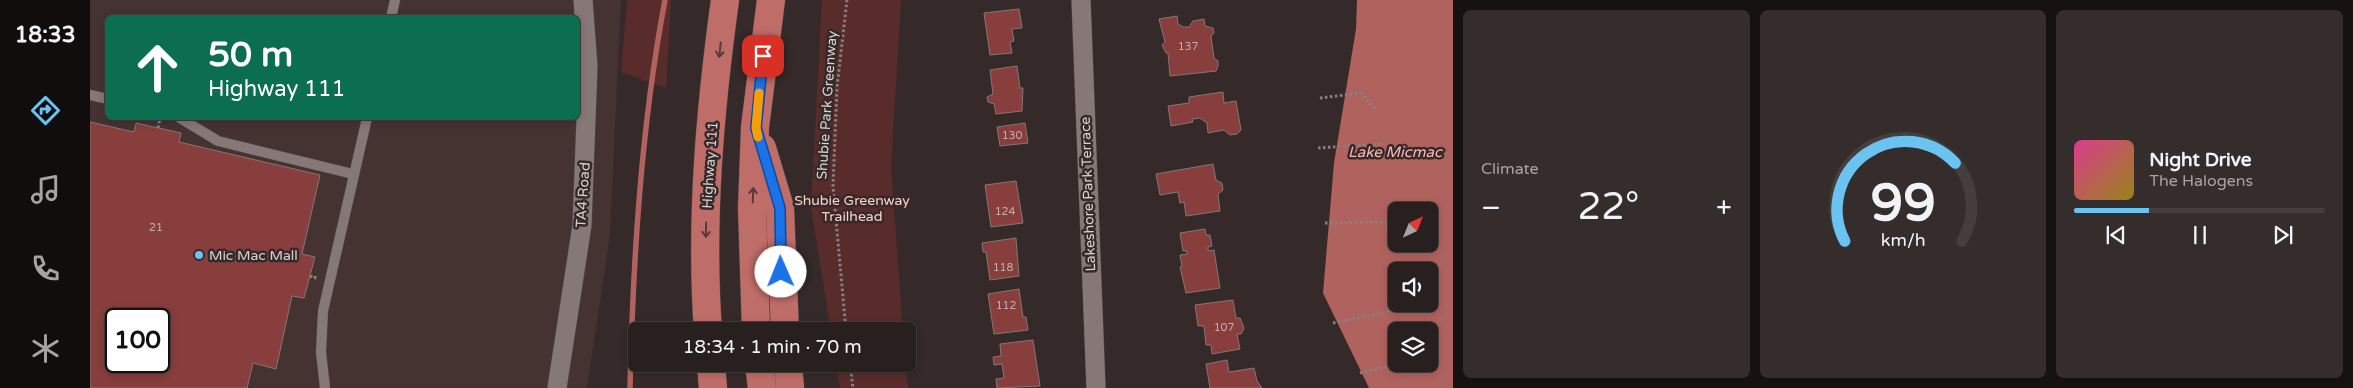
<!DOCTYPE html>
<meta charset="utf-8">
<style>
:root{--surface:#28201f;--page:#342d2c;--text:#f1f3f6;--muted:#a5a3a4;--line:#443e3d;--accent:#6bc3f2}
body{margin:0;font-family:"Varela Round",sans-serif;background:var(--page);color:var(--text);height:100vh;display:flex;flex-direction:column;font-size:19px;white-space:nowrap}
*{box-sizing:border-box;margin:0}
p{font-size:16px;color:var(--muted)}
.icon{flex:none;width:28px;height:28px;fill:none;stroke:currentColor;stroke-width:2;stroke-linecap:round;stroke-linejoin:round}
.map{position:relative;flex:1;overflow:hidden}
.panel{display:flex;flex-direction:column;gap:10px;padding:10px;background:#161211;width:900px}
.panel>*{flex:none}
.guide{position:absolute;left:15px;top:15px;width:475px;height:105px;border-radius:8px;box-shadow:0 2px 8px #0003,0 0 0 1px var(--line);background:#0b6e4f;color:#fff;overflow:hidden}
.needle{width:32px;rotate:43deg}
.controls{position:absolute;left:1298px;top:202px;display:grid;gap:10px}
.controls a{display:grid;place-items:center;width:50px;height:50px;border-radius:8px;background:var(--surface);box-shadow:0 2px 8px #0003,0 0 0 1px var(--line);font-size:25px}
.speed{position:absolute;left:15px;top:308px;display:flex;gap:10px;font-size:25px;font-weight:700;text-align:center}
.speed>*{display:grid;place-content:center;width:65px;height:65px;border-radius:50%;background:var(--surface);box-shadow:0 2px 8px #0003,0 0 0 1px var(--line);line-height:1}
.speed .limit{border:2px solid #111;border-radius:8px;background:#fff;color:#111}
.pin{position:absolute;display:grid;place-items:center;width:42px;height:42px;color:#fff;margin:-21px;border-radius:10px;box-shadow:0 2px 8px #0006}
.me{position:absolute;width:55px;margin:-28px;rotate:359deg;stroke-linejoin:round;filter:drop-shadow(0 0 4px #0008)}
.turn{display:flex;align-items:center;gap:18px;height:105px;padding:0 20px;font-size:22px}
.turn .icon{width:65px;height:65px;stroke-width:2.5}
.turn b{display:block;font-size:35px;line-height:42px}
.big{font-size:38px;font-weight:600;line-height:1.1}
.panel .widget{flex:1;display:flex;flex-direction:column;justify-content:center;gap:8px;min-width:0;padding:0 18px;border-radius:8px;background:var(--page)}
.panel .dial{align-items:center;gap:0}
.dial svg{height:130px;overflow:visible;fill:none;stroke:var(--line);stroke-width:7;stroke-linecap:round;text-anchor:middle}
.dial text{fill:var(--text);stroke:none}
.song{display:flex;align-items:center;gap:15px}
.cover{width:60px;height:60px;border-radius:8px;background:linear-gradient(135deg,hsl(330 70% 55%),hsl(50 70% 35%))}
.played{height:5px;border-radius:2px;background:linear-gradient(90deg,var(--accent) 30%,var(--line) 30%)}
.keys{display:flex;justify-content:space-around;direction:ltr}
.heat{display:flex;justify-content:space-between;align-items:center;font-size:28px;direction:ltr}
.panel .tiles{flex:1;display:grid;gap:10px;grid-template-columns:repeat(3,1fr)}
.trip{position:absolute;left:538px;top:322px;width:288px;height:50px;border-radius:8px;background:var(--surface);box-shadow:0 2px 8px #0003,0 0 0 1px var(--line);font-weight:600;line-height:50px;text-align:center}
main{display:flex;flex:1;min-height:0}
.tab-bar{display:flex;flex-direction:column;width:90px;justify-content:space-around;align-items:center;background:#100d0c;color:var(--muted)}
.tab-bar .icon{width:35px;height:35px}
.tab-bar .active{color:var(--accent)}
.tab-bar b{font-size:22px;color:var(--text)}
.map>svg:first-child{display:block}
</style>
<main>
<nav class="tab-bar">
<b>18:33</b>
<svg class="icon active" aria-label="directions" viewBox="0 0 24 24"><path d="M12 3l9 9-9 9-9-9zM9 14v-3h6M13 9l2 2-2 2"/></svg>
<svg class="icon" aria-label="music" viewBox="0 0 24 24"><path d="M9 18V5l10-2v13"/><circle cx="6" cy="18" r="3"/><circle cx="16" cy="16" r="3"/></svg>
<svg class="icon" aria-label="phone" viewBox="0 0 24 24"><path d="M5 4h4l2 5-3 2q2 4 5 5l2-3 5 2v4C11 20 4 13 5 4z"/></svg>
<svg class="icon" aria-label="climate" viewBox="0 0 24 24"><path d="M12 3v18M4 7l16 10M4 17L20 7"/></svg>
</nav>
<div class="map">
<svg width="1363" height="388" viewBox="0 0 1363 388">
<rect width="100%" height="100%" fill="#352a29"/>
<path fill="#453332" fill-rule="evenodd" d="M0,0H531L520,234L497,388H0ZM18,18H488V118H18ZM26,319H69V361H26Z"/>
<g fill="#582c2a">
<path d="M537,0H581L576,88L531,72Z"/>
<path d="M732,0H811L801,168L813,331H741L721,208Z"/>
<path d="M746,364H816L818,388H750Z"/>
</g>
<path fill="#b0625e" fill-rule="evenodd" d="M1267,0H1363V388H1279L1233,293L1244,163L1266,29ZM1306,211H1339V244H1306ZM1306,271H1339V304H1306ZM1306,331H1339V364H1306Z"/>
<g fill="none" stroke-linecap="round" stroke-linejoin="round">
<path stroke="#b0625e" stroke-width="5.5" d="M540,388C543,259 551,127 575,0"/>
</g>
<g fill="#873e3c" stroke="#847776" fill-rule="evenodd">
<path d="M929,9L932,28L922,29L924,41L920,42L922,53L900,55L894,13Z"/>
<path d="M1087,16L1088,24L1093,27H1099L1103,21L1114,19L1115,26L1123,28L1124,33L1121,36L1124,58L1128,61V66L1126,71L1080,76L1078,53H1076L1072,45L1075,42L1069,19Z"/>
<path d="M927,66L930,88H933L932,111L906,114L904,104L898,102L897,97L903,94L900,70Z"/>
<path d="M1133,92L1134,103L1146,101L1151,130L1147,134L1140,135L1134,130L1118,133L1117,123L1110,118L1102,119L1103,122L1081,126L1078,106L1099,103V97Z"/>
<path d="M0,122L44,132L46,123L91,133L89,142L230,175L212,254L225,257L214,298L202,296L186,369L163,363L157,388H0ZM26,319H69V361H26Z"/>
<path d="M935,123L938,143L910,146L907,127Z"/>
<path d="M1123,164L1126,180L1132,183L1133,190L1128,194L1130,211L1096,216L1094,202L1090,203L1088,192L1070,195L1066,174Z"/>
<path d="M926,181L933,223L901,227L895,185Z"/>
<path d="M1115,229L1116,235H1120L1122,246L1118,247V251L1124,250L1130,288L1096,293L1090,267H1092L1090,255L1097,254V251H1093L1090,233Z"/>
<path d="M926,238L929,276L900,280L896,252H893L892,243Z"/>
<path d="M929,289L933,317H936L938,330L904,334L898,294Z"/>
<path d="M1143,300L1146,318H1150L1154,328L1151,334H1147L1150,349L1122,354L1121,345H1116L1114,326H1108L1105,305Z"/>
<path d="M943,340L950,386L907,388L906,379L914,378L912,364L904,365L903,357L911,356L910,344Z"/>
<path d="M1137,360L1139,372L1164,368L1167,381L1172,388H1120L1116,364Z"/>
</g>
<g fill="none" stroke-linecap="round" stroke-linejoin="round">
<g stroke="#514847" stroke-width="11">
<g id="lane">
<path d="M301,18L305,0"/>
<path d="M0,95L18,99"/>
<path d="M90,118L128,141L263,174"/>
<path d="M235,388L231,352L233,311L277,118"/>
</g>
</g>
<g stroke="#514847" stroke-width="20">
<g id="street">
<path d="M991,0L1006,388"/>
<path d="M467,388L492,225L498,66L493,0"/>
</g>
</g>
<g stroke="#514847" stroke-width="29">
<g id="highway">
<path d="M672,148L690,208L695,331"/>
<path d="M618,331C610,221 620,109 635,0"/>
<path d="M666,331L662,208L665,127L681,0"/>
<path d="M621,364L623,388"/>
<path d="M669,364L672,388"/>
<path d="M698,364L700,388"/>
</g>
</g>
<g stroke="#89807f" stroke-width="3" stroke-dasharray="2.5 2.5" stroke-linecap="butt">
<path d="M1230,98L1271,93L1287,111"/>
<path d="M68,128L70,118"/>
<path d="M1228,148L1290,144L1293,160"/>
<path d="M1235,223L1297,222V232"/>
<path d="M220,276L225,278V276"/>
<path d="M1243,323L1332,305"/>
<path d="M756,331L743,186L747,87L757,0"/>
<path d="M760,364L763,388"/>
<path d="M1270,373L1306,364"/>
</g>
<use href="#lane" stroke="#857877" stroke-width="10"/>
<use href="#street" stroke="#857877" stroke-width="19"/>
<use href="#highway" stroke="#bf6d68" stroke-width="28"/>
</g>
<defs><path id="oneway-shaft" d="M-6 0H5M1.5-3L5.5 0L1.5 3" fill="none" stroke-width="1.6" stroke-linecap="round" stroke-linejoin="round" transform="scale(1.25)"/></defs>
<g stroke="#583b39">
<use href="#oneway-shaft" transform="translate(630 50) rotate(96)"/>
<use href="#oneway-shaft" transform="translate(663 195) rotate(-88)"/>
<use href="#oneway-shaft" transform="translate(616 230) rotate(91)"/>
</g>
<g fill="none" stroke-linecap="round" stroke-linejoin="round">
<g stroke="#114b97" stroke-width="12">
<path id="route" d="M673,56L666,128L690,208L691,272"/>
</g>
<use href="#route" stroke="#1a73e8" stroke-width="9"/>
<path stroke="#f59e0b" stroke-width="9" d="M668,137L666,128L669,93"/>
</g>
<circle fill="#6bc3f2" stroke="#352a29" stroke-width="2" cx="109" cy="255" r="5"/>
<g text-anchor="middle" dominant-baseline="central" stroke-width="5" stroke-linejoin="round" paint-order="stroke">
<g font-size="11" fill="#c4adac">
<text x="1098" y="46">137</text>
<text x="922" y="135">130</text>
<text x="915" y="211">124</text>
<text x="66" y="227">21</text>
<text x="913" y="267">118</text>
<text x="916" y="305">112</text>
<text x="1134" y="327">107</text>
</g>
<g font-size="14" fill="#d9d2d1" stroke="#352a29">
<text transform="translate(737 105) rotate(-86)">Shubie Park Greenway</text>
<text transform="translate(620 165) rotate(-86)">Highway 111</text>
<text transform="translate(998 194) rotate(-92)">Lakeshore Park Terrace</text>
<text transform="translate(493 195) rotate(-86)">TA4 Road</text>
</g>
<g font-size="14" fill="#fcceca" stroke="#352a29">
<text x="762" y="200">Shubie Greenway<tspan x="762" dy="16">Trailhead</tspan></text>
</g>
<g font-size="14" fill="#d9d2d1" stroke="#352a29" text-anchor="start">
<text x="119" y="255">Mic Mac Mall</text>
</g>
<g font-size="15" font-style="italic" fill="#fbb8b3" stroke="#352a29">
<text x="1305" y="152">Lake Micmac</text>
</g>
</g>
</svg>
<div class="controls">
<a><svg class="needle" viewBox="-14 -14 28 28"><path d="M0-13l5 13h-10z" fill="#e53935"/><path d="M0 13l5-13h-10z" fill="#a5a3a4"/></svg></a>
<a><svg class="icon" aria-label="sound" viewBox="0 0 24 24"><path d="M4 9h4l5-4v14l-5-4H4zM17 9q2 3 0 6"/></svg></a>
<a><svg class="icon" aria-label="layers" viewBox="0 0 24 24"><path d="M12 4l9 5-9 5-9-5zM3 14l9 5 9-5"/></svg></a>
</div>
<div class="speed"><div class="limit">100</div></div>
<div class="pin" style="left:673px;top:56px;background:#d93025"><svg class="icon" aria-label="arrive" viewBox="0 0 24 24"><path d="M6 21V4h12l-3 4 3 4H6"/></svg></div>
<svg class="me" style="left:691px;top:272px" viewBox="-20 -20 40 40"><circle r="19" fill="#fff"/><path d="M0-13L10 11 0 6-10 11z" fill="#1a73e8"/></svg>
<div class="trip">18:34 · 1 min · 70 m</div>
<div class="guide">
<div class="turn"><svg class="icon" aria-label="ahead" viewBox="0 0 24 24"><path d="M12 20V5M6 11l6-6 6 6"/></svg><div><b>50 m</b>Highway 111</div></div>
</div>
</div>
<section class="panel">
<div class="tiles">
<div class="widget"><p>Climate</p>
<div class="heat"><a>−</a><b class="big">22°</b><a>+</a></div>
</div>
<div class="widget dial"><svg viewBox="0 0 100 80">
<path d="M14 69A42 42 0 1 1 86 69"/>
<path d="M14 69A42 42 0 0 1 82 21" stroke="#6bc3f2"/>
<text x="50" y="56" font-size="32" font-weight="700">99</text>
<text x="50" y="72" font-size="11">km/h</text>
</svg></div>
<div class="widget">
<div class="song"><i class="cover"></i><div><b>Night Drive</b><p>The Halogens</p></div></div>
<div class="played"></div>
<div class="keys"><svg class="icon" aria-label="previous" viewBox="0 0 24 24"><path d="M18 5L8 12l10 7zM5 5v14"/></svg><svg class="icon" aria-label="pause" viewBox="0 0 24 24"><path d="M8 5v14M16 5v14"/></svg><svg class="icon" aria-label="next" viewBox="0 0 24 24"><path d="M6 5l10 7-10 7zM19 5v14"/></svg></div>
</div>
</div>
</section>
</main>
